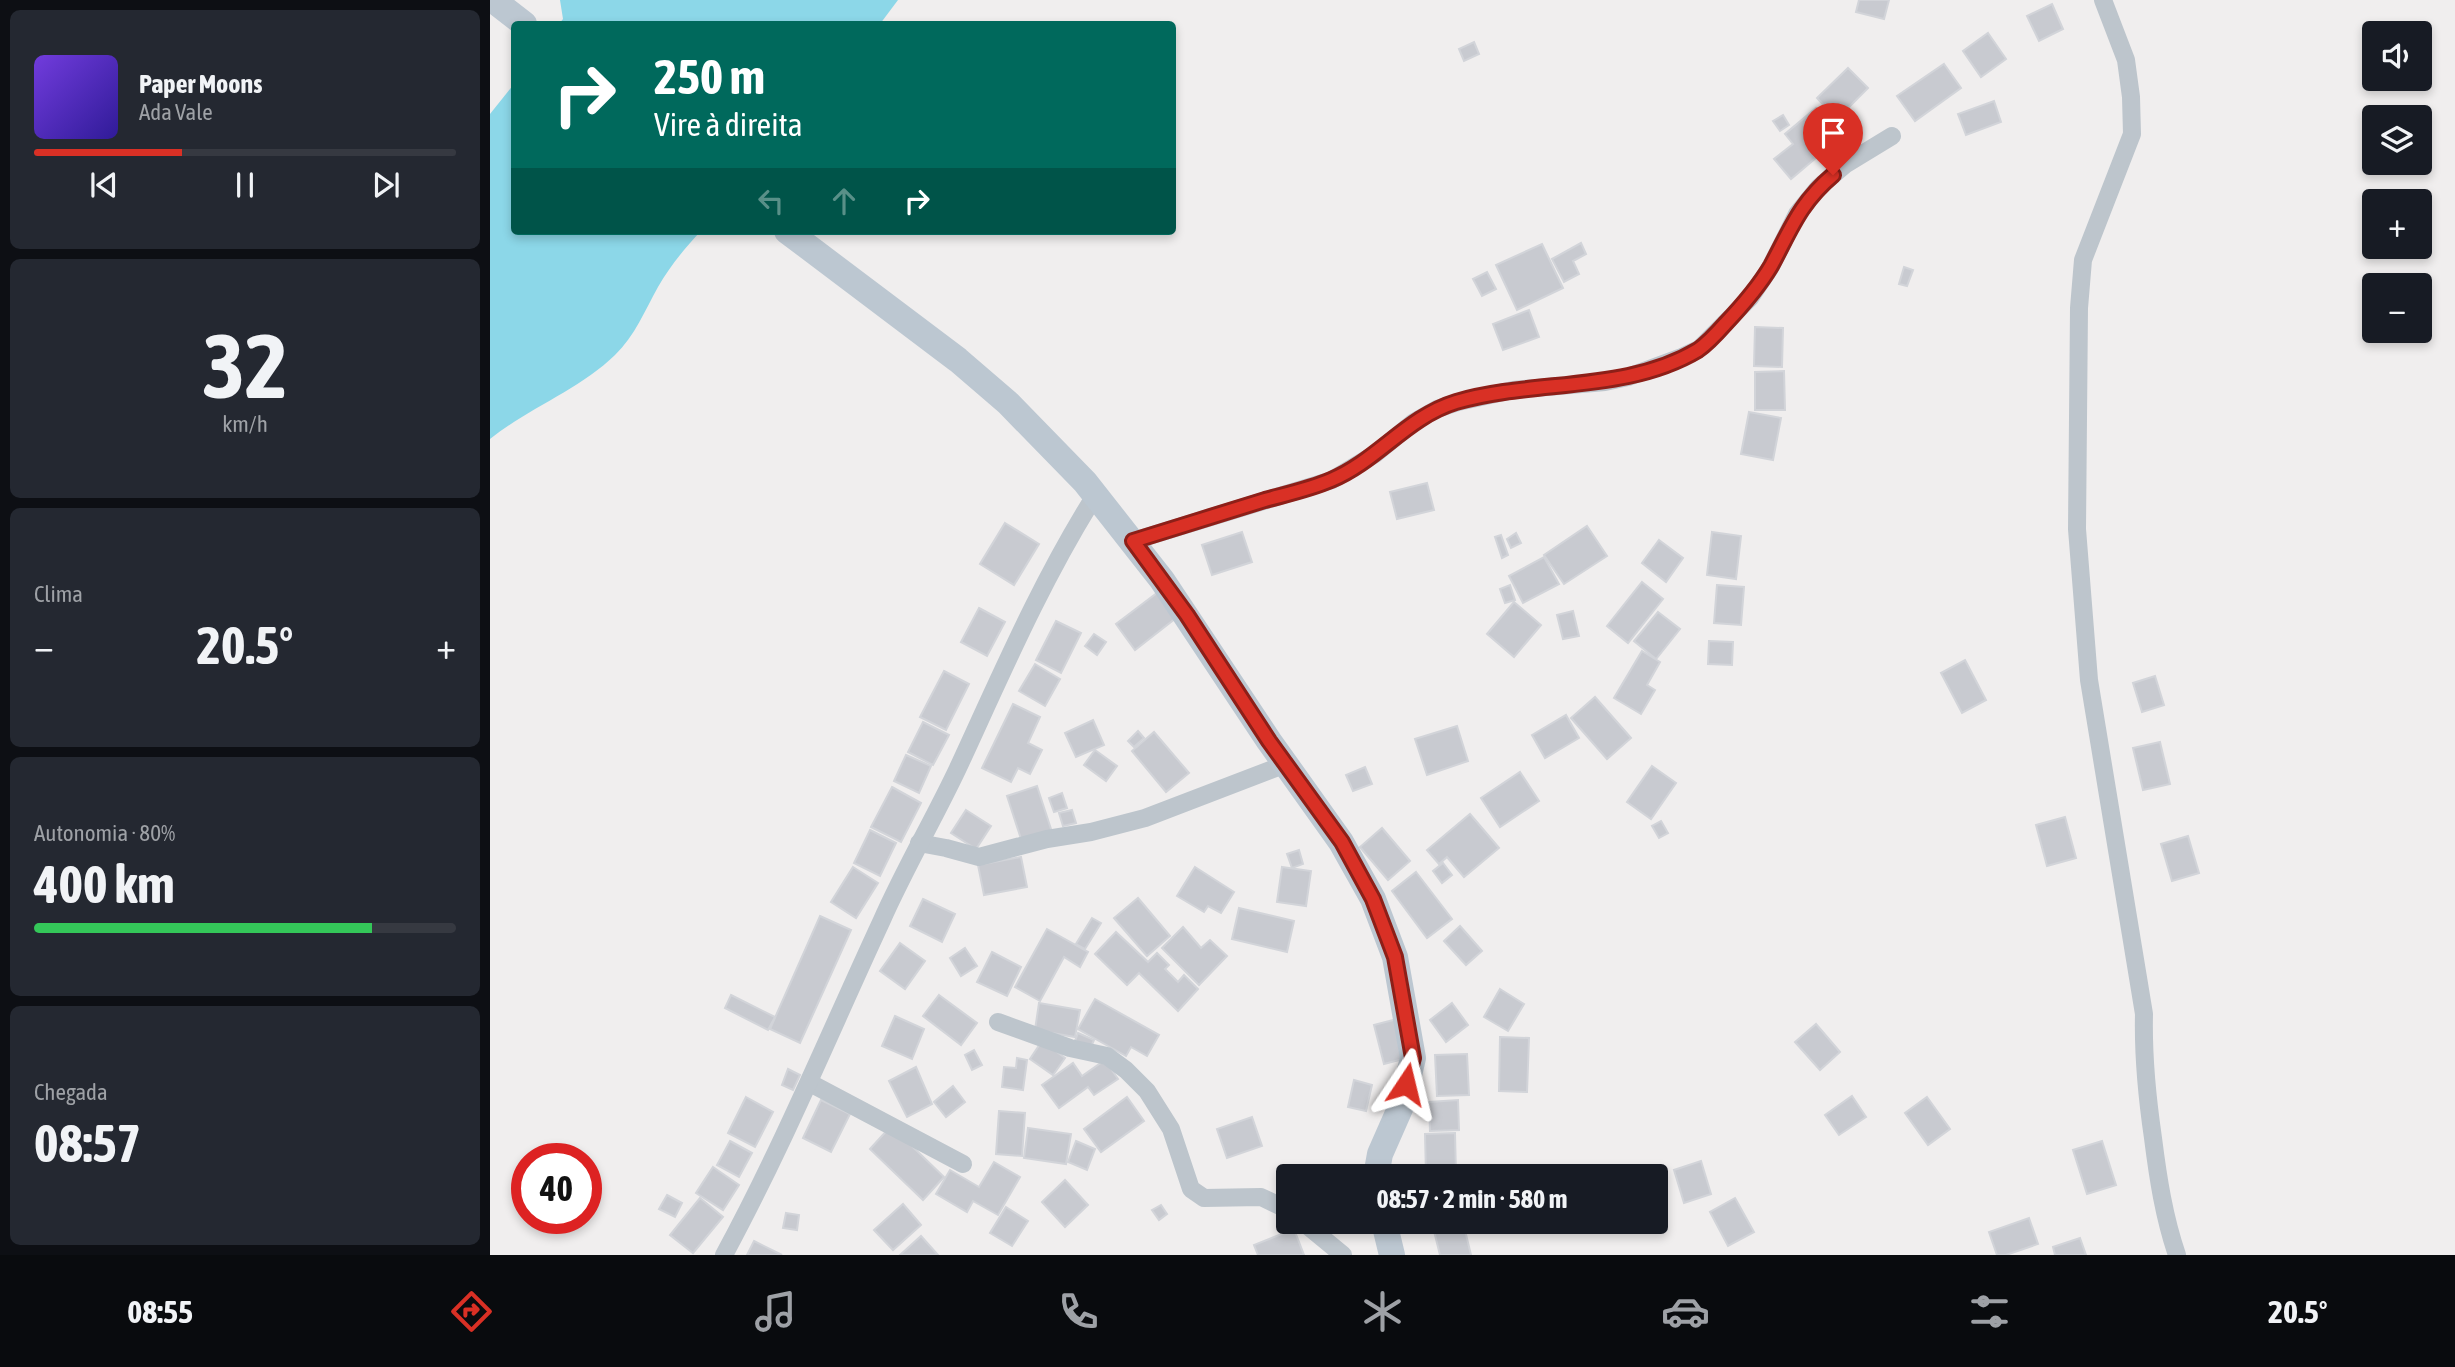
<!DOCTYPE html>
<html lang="pt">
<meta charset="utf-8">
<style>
:root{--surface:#171b24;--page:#242831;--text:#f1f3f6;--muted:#9ea1a6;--line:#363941;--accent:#d93025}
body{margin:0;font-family:"Asap Condensed",sans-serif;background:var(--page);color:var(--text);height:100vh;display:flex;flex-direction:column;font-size:26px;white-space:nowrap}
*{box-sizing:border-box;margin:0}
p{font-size:23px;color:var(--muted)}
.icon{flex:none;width:38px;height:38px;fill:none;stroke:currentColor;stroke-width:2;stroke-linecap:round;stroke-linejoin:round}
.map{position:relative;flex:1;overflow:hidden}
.panel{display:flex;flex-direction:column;gap:10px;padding:10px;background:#0d0f14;width:490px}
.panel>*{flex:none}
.banner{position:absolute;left:21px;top:21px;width:665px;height:214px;border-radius:7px;box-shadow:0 4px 10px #0003;background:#00695c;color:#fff;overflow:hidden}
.buttons{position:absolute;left:1872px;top:21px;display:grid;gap:14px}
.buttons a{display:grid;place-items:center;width:70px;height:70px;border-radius:7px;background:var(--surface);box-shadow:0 4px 10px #0003;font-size:35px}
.speed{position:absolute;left:21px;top:1143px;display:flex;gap:14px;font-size:35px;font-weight:700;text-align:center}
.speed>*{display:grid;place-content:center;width:91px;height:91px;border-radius:50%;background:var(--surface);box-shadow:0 4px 10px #0003;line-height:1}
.speed .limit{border:10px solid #d22;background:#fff;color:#111}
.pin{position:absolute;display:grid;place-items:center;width:60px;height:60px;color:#fff;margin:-72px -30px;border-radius:50% 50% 50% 0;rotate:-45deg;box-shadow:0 0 7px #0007}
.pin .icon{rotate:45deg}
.me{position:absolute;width:77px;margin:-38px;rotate:10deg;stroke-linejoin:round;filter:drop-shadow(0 0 5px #0008)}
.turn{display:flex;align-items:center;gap:24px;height:147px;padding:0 28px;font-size:32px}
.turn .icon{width:91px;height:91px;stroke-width:2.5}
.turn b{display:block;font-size:49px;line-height:60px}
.lanes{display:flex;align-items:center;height:66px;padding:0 28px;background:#0003;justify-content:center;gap:35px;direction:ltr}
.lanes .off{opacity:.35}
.big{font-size:52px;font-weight:700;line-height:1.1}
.panel .card{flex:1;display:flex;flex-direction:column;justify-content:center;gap:10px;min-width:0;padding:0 24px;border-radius:10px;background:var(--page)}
.panel .dial{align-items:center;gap:0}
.dial b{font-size:91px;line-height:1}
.song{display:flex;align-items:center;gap:21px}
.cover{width:84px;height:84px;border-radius:10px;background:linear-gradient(135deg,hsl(260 70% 55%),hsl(250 70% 35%))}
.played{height:7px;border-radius:4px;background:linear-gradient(90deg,var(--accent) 35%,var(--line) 35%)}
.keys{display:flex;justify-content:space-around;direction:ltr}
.heat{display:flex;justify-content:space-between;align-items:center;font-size:38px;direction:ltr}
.charge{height:10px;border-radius:5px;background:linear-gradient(90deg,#34c759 80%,var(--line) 0)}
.trip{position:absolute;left:786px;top:1164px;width:392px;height:70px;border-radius:7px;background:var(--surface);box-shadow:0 4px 10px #0003;font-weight:700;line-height:70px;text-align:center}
.tabs{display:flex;height:112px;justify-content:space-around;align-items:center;background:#090b0e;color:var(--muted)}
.tabs .icon{width:49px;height:49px}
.tabs .selected{color:var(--accent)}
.tabs b{font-size:32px;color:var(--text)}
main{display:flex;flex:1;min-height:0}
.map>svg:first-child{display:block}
</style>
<main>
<section class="panel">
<div class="card">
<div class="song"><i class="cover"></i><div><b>Paper Moons</b><p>Ada Vale</p></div></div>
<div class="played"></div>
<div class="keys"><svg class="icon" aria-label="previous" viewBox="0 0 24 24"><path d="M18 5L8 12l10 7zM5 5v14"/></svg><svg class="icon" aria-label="pause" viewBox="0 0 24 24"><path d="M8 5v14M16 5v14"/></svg><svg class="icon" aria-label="next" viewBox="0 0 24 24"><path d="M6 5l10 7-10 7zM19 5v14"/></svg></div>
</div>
<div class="card dial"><b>32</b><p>km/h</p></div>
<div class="card"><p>Clima</p>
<div class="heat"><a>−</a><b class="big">20.5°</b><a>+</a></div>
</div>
<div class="card"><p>Autonomia · 80%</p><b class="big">400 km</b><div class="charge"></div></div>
<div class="card"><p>Chegada</p><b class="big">08:57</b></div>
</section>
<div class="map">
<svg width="1965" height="1255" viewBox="0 0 1965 1255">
<rect width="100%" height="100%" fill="#f0eeee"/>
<g fill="#8cd7e8">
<path d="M70,0H408L390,24H69L73,19Z"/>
<path d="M24,84V231H211C195,248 180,266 168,287C155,310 145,336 125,355C90,389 39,408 0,439V114Z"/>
</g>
<g fill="#c8cad0" stroke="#d2d4d9" stroke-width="2">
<path d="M1369,0H1399L1394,19L1366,12Z"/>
<path d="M1562,4L1573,29L1549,41L1537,16Z"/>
<path d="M1498,33L1516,59L1491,77L1473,51Z"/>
<path d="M984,42L989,54L974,61L969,49Z"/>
<path d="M1454,64L1471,88L1425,121L1407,96Z"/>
<path d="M1358,68L1378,88L1347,119L1327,98Z"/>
<path d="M1504,101L1511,122L1476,135L1468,114Z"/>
<path d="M1326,108L1344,129L1319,150L1326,158L1301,179L1284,159L1303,144L1295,134Z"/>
<path d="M1293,115L1299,125L1290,131L1283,121Z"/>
<path d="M1091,243L1096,254L1083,261L1089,274L1074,282L1062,259Z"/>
<path d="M1052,244L1073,288L1027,310L1006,265Z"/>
<path d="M1414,267L1423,270L1417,286L1409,284Z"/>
<path d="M997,272L1006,289L992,296L983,279Z"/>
<path d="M1039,310L1049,337L1013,350L1003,324Z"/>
<path d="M1265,327L1293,328L1292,367L1264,366Z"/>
<path d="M1294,371L1295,410H1265V372Z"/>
<path d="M1259,412L1291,418L1283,460L1251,454Z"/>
<path d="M937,483L944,510L907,519L900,492Z"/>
<path d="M515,523L549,544L524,585L490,564Z"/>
<path d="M1097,526L1117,556L1074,584L1054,555Z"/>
<path d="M752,532L762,562L722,575L712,545Z"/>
<path d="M1222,532L1251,536L1246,579L1217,575Z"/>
<path d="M1026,533L1031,543L1021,548L1017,539Z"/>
<path d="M1011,535L1018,555L1012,558L1005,537Z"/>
<path d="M1169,540L1193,558L1176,582L1152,563Z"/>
<path d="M1054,557L1069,584L1033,603L1019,576Z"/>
<path d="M1152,582L1173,599L1138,643L1117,626Z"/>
<path d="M1020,585L1025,600L1015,603L1010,589Z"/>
<path d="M1227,585L1254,587L1251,625L1224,623Z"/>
<path d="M667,593L686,618L645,650L626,624Z"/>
<path d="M1024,602L1051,625L1024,657L997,634Z"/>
<path d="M489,608L515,622L497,656L471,642Z"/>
<path d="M1083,611L1089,636L1073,639L1067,615Z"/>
<path d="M1168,612L1190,629L1166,659L1144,641Z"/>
<path d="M566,621L591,633L571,673L546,660Z"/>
<path d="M604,634L616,642L607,655L595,646Z"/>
<path d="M1219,641L1243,642L1242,665L1218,664Z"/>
<path d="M1152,651L1170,662L1157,685L1165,690L1151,714L1124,698Z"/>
<path d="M1475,660L1496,700L1472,713L1451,673Z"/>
<path d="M545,664L570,679L555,706L529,691Z"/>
<path d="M454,671L479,684L456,730L430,717Z"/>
<path d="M1665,676L1674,705L1652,712L1643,683Z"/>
<path d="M1105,697L1141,738L1117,759L1081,718Z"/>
<path d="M523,704L550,717L538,743L552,750L540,774L528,768L521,782L492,768Z"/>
<path d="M1076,715L1089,738L1055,758L1042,735Z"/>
<path d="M603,720L614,745L586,757L575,733Z"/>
<path d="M433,722L459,735L443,765L418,752Z"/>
<path d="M967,726L978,761L937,775L925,739Z"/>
<path d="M648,731L654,738L644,747L638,741Z"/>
<path d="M664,732L699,773L676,792L642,751Z"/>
<path d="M1670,742L1680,784L1653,790L1643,748Z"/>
<path d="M605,750L627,766L616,781L594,765Z"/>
<path d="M416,755L441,766L429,793L404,781Z"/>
<path d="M1162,766L1186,783L1161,819L1137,802Z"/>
<path d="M875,767L882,784L863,791L856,775Z"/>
<path d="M1030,772L1049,801L1010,827L991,798Z"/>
<path d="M547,786L562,832L532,842L517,796Z"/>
<path d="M402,787L431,803L411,842L381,827Z"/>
<path d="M572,793L577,808L564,812L559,798Z"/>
<path d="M476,810L501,826L486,849L461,833Z"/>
<path d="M582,810L586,823L573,826L569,813Z"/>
<path d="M980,814L1009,848L974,877L957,857L949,864L937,850Z"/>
<path d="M1575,817L1586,858L1557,866L1546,825Z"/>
<path d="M1171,821L1178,833L1169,838L1162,826Z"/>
<path d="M892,828L920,861L898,880L870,847Z"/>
<path d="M380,830L406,843L390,876L364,863Z"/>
<path d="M1698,836L1709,873L1682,881L1671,844Z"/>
<path d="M809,850L813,864L802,868L797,854Z"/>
<path d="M531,857L537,887L494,895L488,865Z"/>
<path d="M953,863L962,875L952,883L943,871Z"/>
<path d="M363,867L388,883L366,918L341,902Z"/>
<path d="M705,867L744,892L731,913L718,906L714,912L687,896Z"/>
<path d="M792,867L821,871L816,906L787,902Z"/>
<path d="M926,872L962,919L937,938L902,891Z"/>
<path d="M648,898L680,936L657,956L624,918Z"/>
<path d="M433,899L465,914L452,942L420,926Z"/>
<path d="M749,908L804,921L797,952L742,939Z"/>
<path d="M330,916L361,930L310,1043L280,1029Z"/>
<path d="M602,918L611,923L595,949L586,944Z"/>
<path d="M970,926L992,951L976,965L954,941Z"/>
<path d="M693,927L711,948L720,940L737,956L709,985L672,948Z"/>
<path d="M557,929L598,952L590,967L574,957L550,1001L525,987Z"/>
<path d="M626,932L658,962L667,953L679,965L675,969L688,982L694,975L708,989L688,1011L649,973L637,985L605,954Z"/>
<path d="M410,943L435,961L415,989L390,971Z"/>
<path d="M475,948L487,966L471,976L460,958Z"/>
<path d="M502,952L531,967L517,996L487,982Z"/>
<path d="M1010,989L1034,1004L1018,1031L994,1017Z"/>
<path d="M241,995L285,1017L278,1030L235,1008Z"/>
<path d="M449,995L487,1023L471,1045L433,1016Z"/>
<path d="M605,999L669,1035L657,1056L641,1047L636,1056L588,1029Z"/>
<path d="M549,1003L590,1010L585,1037L545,1030Z"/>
<path d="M962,1003L978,1025L956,1042L940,1020Z"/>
<path d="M405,1016L434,1029L422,1059L392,1046Z"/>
<path d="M907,1019L917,1058L894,1064L884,1025Z"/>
<path d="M1326,1024L1350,1052L1330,1070L1305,1042Z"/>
<path d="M588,1033L604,1040L601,1047L585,1041Z"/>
<path d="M1010,1037L1039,1038L1037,1092L1009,1091Z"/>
<path d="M552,1041L575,1058L563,1075L540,1059Z"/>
<path d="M484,1050L492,1065L482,1070L475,1055Z"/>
<path d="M977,1054L979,1095L947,1096L945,1055Z"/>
<path d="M527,1058L537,1060L533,1090L512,1087L514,1067L526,1068Z"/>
<path d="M615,1060L628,1079L604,1095L598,1087L569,1108L552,1085L583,1063L592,1076Z"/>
<path d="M426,1067L442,1104L417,1117L399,1081Z"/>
<path d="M298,1069L310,1075L303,1090L292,1085Z"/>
<path d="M864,1080L882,1085L876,1111L858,1107Z"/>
<path d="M463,1086L475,1102L456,1117L444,1102Z"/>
<path d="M1362,1096L1376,1117L1349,1135L1335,1115Z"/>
<path d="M256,1097L283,1112L265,1147L238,1133Z"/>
<path d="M637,1097L654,1121L611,1152L594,1129Z"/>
<path d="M1437,1097L1460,1129L1438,1145L1415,1113Z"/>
<path d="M331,1100L360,1114L341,1152L313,1138Z"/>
<path d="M968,1100L969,1130L940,1131L939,1102Z"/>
<path d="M509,1111L535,1113L532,1156L506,1154Z"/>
<path d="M762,1117L772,1146L737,1158L727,1129Z"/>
<path d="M401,1126L454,1177L433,1200L380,1149Z"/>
<path d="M538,1128L581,1134L576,1164L534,1158Z"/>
<path d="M965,1133L966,1175H936L935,1134Z"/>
<path d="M240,1141L262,1153L249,1177L227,1165Z"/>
<path d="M586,1141L605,1149L597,1170L578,1162Z"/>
<path d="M1612,1141L1626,1185L1597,1194L1583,1150Z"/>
<path d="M1211,1161L1221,1194L1194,1203L1184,1170Z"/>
<path d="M504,1162L530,1177L508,1215L483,1201L477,1212L446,1194L460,1170L489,1187Z"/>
<path d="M223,1167L249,1185L233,1210L206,1193Z"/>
<path d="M575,1180L598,1205L575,1227L552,1202Z"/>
<path d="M177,1195L192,1203L185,1217L169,1209Z"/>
<path d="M210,1198L233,1217L203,1253L180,1235Z"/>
<path d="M1245,1198L1264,1232L1238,1246L1220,1212Z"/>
<path d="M413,1204L431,1225L403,1250L384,1230Z"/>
<path d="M671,1205L677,1214L669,1220L662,1210Z"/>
<path d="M516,1207L538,1221L522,1246L500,1233Z"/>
<path d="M296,1213L309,1215L307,1230L293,1228Z"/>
<path d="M1539,1218L1548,1244L1516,1255H1507L1499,1232Z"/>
<path d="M965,1222H973L981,1255H950L943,1227Z"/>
<path d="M804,1229L814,1255H768L764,1245Z"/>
<path d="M431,1236L448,1255H410Z"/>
<path d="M1590,1238L1596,1255H1565L1563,1247Z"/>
<path d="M264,1241L292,1255H257Z"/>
</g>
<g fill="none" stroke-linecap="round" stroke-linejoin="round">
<g stroke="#bdc5cc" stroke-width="18">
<path d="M1613,0L1636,60L1641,97L1642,134L1593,260L1589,308L1587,529L1599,680L1654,1014C1653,1056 1657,1097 1663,1138C1668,1178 1674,1217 1687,1255"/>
<path d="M643,541L842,480L885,454L924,422L947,409L968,402L1023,390L1115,382L1138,377L1192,357L1209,349L1260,298L1280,268L1307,214L1329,187L1356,164L1402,136"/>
<path d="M429,843L456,848L489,857L557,839L601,832L655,818L796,764"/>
<path d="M508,1022L580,1048L617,1056L636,1070L657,1091L681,1129L701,1189L714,1198L771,1197L798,1210"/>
<path d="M320,1083L473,1164"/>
<path d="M813,1222L853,1255"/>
<path d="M234,1255C293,1146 340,1032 392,920C415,868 444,819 468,768C511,675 551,581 606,494"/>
</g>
<g stroke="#bcc7d1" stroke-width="26">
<path d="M3,0L34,24"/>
<path d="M297,231L468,360L518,403L595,482L672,580L779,741L851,842L883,899L905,957L923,1058L912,1104L890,1154L886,1176"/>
<path d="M894,1222L902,1255"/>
</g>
</g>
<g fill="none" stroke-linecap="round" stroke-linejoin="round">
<g stroke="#8d1f18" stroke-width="18">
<path id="route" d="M916,1084L923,1058L915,1013L905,957L883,899L852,842L779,741L697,615L643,541C687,527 731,514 775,500C797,494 820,489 841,480C887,461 917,417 966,402C1045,379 1136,393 1208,350C1218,343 1227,333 1235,324C1252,306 1268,288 1281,266C1301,229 1309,204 1343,175"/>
</g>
<use href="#route" stroke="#d93025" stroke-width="12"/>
</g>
</svg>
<div class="buttons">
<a><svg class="icon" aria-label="sound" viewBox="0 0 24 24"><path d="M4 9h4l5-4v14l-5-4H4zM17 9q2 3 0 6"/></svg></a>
<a><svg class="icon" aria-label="layers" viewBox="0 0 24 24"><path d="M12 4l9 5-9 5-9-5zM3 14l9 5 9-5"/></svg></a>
<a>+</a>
<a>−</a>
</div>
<div class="speed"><div class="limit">40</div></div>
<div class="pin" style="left:1343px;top:175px;background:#d93025"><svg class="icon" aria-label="arrive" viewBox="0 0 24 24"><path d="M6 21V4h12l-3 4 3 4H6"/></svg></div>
<svg class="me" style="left:916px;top:1084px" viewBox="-20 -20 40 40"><path d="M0-17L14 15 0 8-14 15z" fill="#d93025" stroke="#fff" stroke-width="4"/></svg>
<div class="trip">08:57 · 2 min · 580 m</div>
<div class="banner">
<div class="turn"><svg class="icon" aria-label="right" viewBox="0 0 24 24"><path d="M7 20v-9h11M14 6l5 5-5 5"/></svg><div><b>250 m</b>Vire à direita</div></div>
<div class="lanes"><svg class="icon off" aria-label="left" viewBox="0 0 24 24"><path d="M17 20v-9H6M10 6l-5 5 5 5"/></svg><svg class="icon off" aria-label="ahead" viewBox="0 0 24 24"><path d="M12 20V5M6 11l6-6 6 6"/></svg><svg class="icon" aria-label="right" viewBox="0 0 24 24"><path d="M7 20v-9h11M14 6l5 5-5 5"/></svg></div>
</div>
</div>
</main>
<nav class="tabs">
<b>08:55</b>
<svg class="icon selected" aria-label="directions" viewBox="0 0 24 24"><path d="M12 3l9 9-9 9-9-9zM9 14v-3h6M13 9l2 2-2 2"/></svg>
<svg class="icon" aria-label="music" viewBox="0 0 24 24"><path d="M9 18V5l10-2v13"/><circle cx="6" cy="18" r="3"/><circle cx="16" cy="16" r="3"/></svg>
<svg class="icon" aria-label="phone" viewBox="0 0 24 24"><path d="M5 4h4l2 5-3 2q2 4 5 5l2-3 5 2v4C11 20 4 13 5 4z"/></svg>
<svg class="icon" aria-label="climate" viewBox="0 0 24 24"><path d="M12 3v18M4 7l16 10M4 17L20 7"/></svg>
<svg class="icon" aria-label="car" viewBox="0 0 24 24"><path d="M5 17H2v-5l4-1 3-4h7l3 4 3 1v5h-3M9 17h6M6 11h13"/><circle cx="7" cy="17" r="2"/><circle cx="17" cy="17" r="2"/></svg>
<svg class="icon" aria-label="filters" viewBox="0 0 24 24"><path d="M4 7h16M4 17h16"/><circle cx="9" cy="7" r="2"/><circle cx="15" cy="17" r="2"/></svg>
<b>20.5°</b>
</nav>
